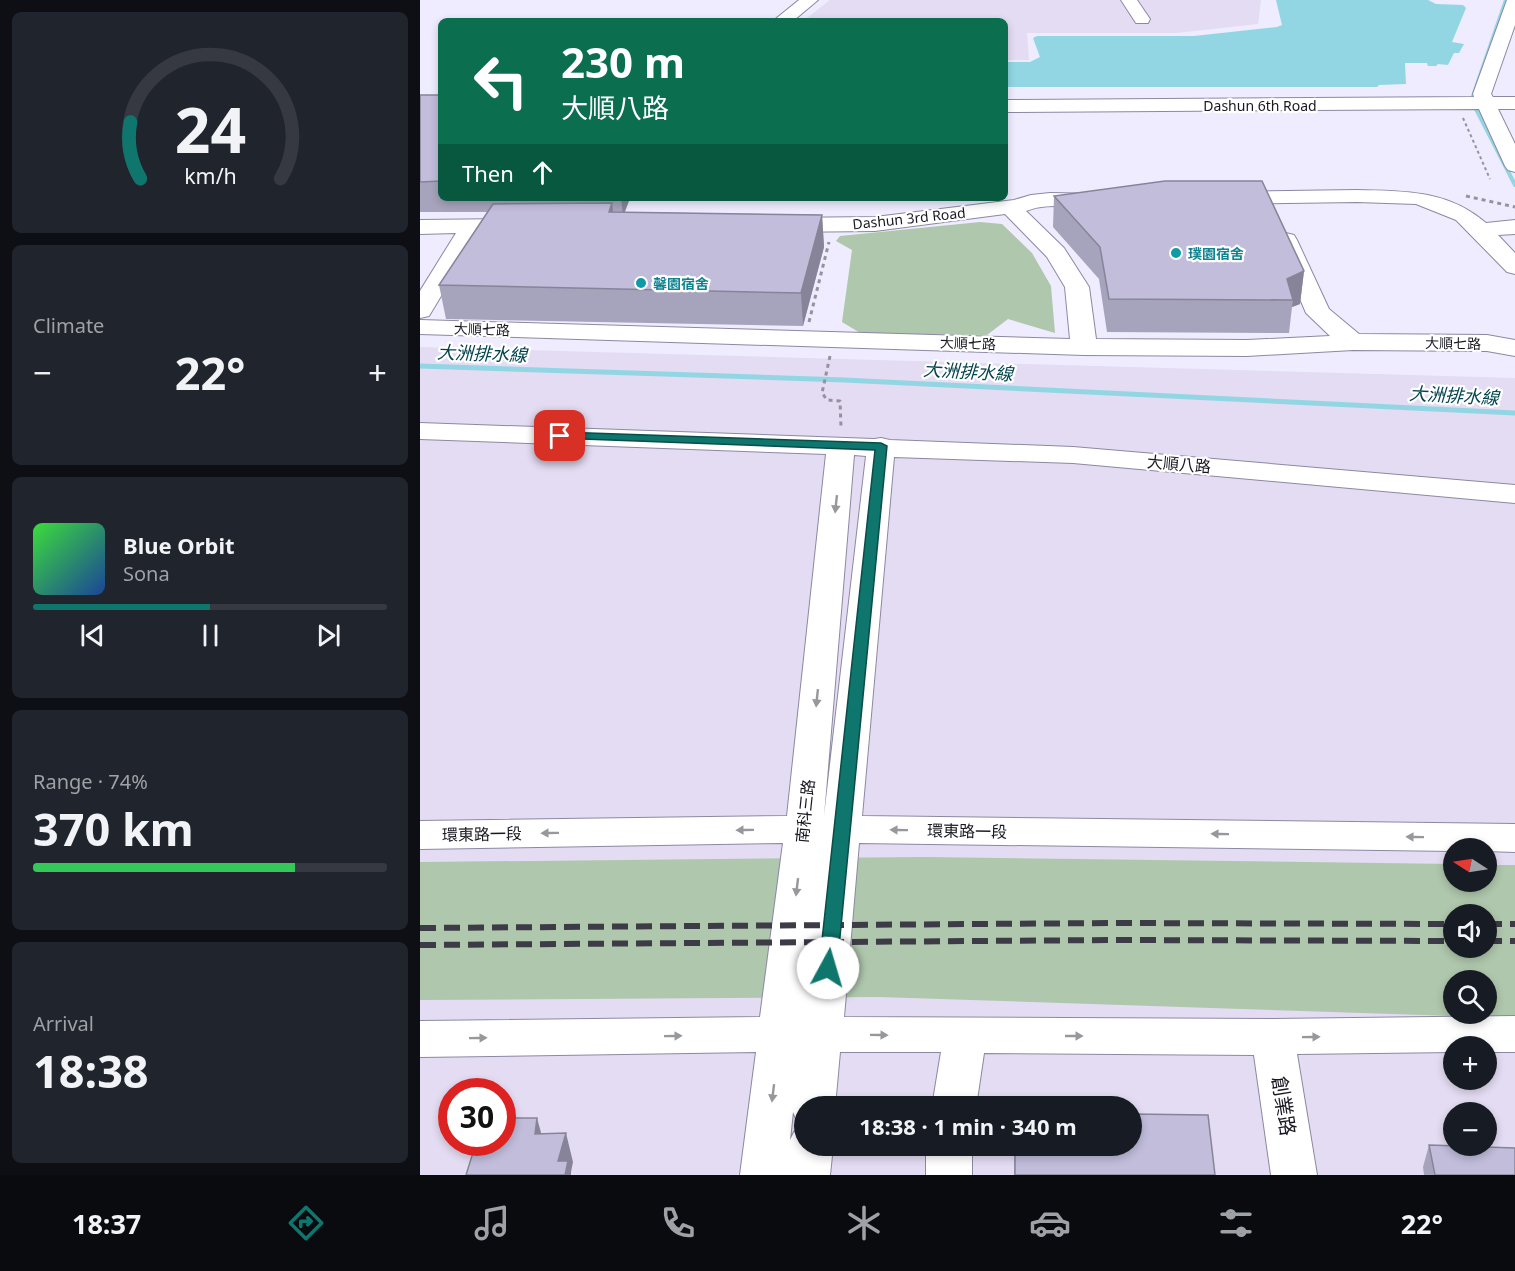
<!DOCTYPE html>
<meta charset="utf-8">
<style>
:root{--surface:#171b24;--page:#20242c;--text:#f1f3f6;--muted:#9ea1a6;--line:#363941;--accent:#0f766e}
body{margin:0;font-family:"Noto Sans","Noto Sans TC",sans-serif;background:var(--page);color:var(--text);height:100vh;display:flex;flex-direction:column;font-size:22px;white-space:nowrap}
*{box-sizing:border-box;margin:0}
p{font-size:20px;color:var(--muted)}
.icon{flex:none;width:33px;height:33px;fill:none;stroke:currentColor;stroke-width:2;stroke-linecap:round;stroke-linejoin:round}
.map{position:relative;flex:1;overflow:hidden}
.sheet{display:flex;flex-direction:column;gap:12px;padding:12px;background:#0d0f14;width:420px}
.sheet>*{flex:none}
.hud{position:absolute;left:18px;top:18px;width:570px;height:183px;border-radius:9px;box-shadow:0 3px 9px #0003;background:#0b6e4f;color:#fff;overflow:hidden}
.needle{width:39px;rotate:282deg}
.tools{position:absolute;left:1023px;top:838px;display:grid;gap:12px}
.tools a{display:grid;place-items:center;width:54px;height:54px;border-radius:50%;background:var(--surface);box-shadow:0 3px 9px #0003;font-size:30px}
.speed{position:absolute;left:18px;top:1078px;display:flex;gap:12px;font-size:30px;font-weight:700;text-align:center}
.speed>*{display:grid;place-content:center;width:78px;height:78px;border-radius:50%;background:var(--surface);box-shadow:0 3px 9px #0003;line-height:1}
.speed .limit{border:9px solid #d22;background:#fff;color:#111}
.pin{position:absolute;display:grid;place-items:center;width:51px;height:51px;color:#fff;margin:-26px;border-radius:12px;box-shadow:0 3px 9px #0006}
.me{position:absolute;width:66px;margin:-33px;rotate:6deg;stroke-linejoin:round;filter:drop-shadow(0 0 4px #0008)}
.turn{display:flex;align-items:center;gap:21px;height:126px;padding:0 24px;font-size:27px}
.turn .icon{width:78px;height:78px;stroke-width:2.5}
.turn b{display:block;font-size:42px;line-height:51px}
.then{display:flex;align-items:center;height:57px;padding:0 24px;background:#0003;gap:12px;font-size:22px}
.big{font-size:45px;font-weight:700;line-height:1.1}
.sheet .tile{flex:1;display:flex;flex-direction:column;justify-content:center;gap:9px;min-width:0;padding:0 21px;border-radius:9px;background:var(--page)}
.sheet .dial{align-items:center;gap:0}
.dial svg{height:156px;overflow:visible;fill:none;stroke:var(--line);stroke-width:7;stroke-linecap:round;text-anchor:middle}
.dial text{fill:var(--text);stroke:none}
.song{display:flex;align-items:center;gap:18px}
.cover{width:72px;height:72px;border-radius:9px;background:linear-gradient(135deg,hsl(120 70% 55%),hsl(220 70% 35%))}
.played{height:6px;border-radius:3px;background:linear-gradient(90deg,var(--accent) 50%,var(--line) 50%)}
.keys{display:flex;justify-content:space-around;direction:ltr}
.heat{display:flex;justify-content:space-between;align-items:center;font-size:33px;direction:ltr}
.charge{height:9px;border-radius:4px;background:linear-gradient(90deg,#34c759 74%,var(--line) 0)}
.trip{position:absolute;left:374px;top:1096px;width:348px;height:60px;border-radius:30px;background:var(--surface);box-shadow:0 3px 9px #0003;font-weight:700;line-height:60px;text-align:center}
.dock{display:flex;height:96px;justify-content:space-around;align-items:center;background:#090b0e;color:var(--muted)}
.dock .icon{width:42px;height:42px}
.dock .active{color:var(--accent)}
.dock b{font-size:27px;color:var(--text)}
main{display:flex;flex:1;min-height:0}
.map>svg:first-child{display:block}
</style>
<main>
<section class="sheet">
<div class="tile dial"><svg viewBox="0 0 100 80">
<path d="M14 69A42 42 0 1 1 86 69"/>
<path d="M14 69A42 42 0 0 1 9 40" stroke="#0f766e"/>
<text x="50" y="56" font-size="32" font-weight="700">24</text>
<text x="50" y="72" font-size="11">km/h</text>
</svg></div>
<div class="tile"><p>Climate</p>
<div class="heat"><a>−</a><b class="big">22°</b><a>+</a></div>
</div>
<div class="tile">
<div class="song"><i class="cover"></i><div><b>Blue Orbit</b><p>Sona</p></div></div>
<div class="played"></div>
<div class="keys"><svg class="icon" aria-label="previous" viewBox="0 0 24 24"><path d="M18 5L8 12l10 7zM5 5v14"/></svg><svg class="icon" aria-label="pause" viewBox="0 0 24 24"><path d="M8 5v14M16 5v14"/></svg><svg class="icon" aria-label="next" viewBox="0 0 24 24"><path d="M6 5l10 7-10 7zM19 5v14"/></svg></div>
</div>
<div class="tile"><p>Range · 74%</p><b class="big">370 km</b><div class="charge"></div></div>
<div class="tile"><p>Arrival</p><b class="big">18:38</b></div>
</section>
<div class="map">
<svg width="1095" height="1175" viewBox="0 0 1095 1175">
<rect width="100%" height="100%" fill="#eeecfe"/>
<g fill="#e4dcf2" fill-rule="evenodd">
<path d="M410,0H841L838,24L756,33H607L609,60H585V21H383Z"/>
<path d="M0,347L1095,378V1175H0ZM1034,849H1066V882H1034ZM1034,915H1066V948H1034ZM1034,981H1066V1014H1034ZM1034,1047H1066V1080H1034ZM32,1092H82V1143H32ZM384,1107H711V1146H384ZM1034,1113H1066V1146H1034Z"/>
</g>
<g fill="#afc7ac" fill-rule="evenodd">
<path d="M560,222L582,224L612,253L631,286L635,333L588,319L567,335L442,334L422,322L432,250L416,241L420,236Z"/>
<path d="M504,857L1033,864L1034,882H1066L1067,865H1095V1018L459,997L0,1000V862ZM1034,915H1066V948H1034ZM1034,981H1066V1014H1034Z"/>
</g>
<path fill="#92d6e4" d="M856,0H1008L1016,4L1043,5L1046,8L1032,42L1044,44L1039,53H1034L1028,65L1018,64L1016,66H1008L1007,63H985L986,84L959,85L957,87H585V62H610L620,57L613,38L617,36H774L857,27L862,25Z"/>
<g fill="none" stroke-linecap="round" stroke-linejoin="round">
<g stroke="#92d6e4" stroke-width="4">
<path d="M1052,99L1086,0"/>
<path d="M1056,109L1095,185"/>
</g>
<path stroke="#92d6e4" stroke-width="5" d="M0,366L424,380L1095,413"/>
<g stroke="#8c88a4" stroke-width="2">
<g id="minor">
<path d="M379,0H398L373,21H353Z"/>
<path d="M701,0H717L730,19L728,23H716Z"/>
<path d="M1087,0H1095V25L1071,94L1073,97H1095V109H1078L1095,144V172L1088,170L1085,166L1059,109L585,112V100L1054,97L1053,94Z"/>
<path d="M937,190C985,191 1028,190 1066,223L1095,220V234L1078,235L1095,253V274L1087,272L1036,220L996,204L937,202L806,204L798,203L795,198L798,193L806,192Z"/>
<path d="M630,193L683,194L686,199L683,204C657,210 631,201 606,211L644,248L669,287L676,339L827,340L910,336L886,313L855,240L858,235L866,233L874,235L877,240L909,309L939,334L1067,335L1095,340V356L1067,351L933,350L827,356L664,355L0,334V320L650,339L645,287L627,257L585,214L455,231L361,232L353,230L350,225L353,220L361,218L455,217L594,200L611,195Z"/>
<path d="M101,219L109,221L112,226L109,231L59,233L12,311L9,316L0,318V291L36,233L0,234V220Z"/>
<path d="M0,423L454,439L461,438L470,440L653,447L1095,485V503L653,463L474,457L442,816L1095,824V852L1066,851V849H1034V851L439,843L424,1017L853,1019L1095,1016V1052H1066V1047H1034V1052L877,1054L897,1175H851L834,1055L564,1053L556,1107H512L521,1052H420L415,1107H384V1123L377,1121L373,1112L370,1140L374,1132L384,1128V1146H413L410,1175H320L336,1052L0,1057V1021L340,1017L363,843L0,849V821L367,816L406,454L0,439ZM434,455L446,456L404,816Z"/>
<rect x="506" y="1146" width="46" height="29"/>
</g>
</g>
<path stroke="#9492a1" stroke-width="2" stroke-dasharray="3 3" stroke-linecap="butt" d="M1043,118L1070,179"/>
<g stroke="#9492a1" stroke-width="3" stroke-dasharray="4 4" stroke-linecap="butt">
<path d="M1046,196L1095,207"/>
<path d="M389,322L409,242"/>
<path d="M410,356L402,393L407,400L420,401L421,427"/>
</g>
<use href="#minor" fill="#fff" fill-rule="evenodd"/>
<g stroke="#3c3b46" stroke-width="6" stroke-dasharray="16 8" stroke-linecap="butt">
<path d="M1066,924H1095"/>
<path d="M0,928L696,923L1034,924"/>
<path d="M1066,941H1095"/>
<path d="M0,945L698,940L1034,941"/>
</g>
</g>
<g fill="#a6a3bc">
<path d="M0,95H21V198H210L205,212L402,215L404,247L383,326L26,319L19,285L67,212H0Z"/>
<path d="M634,196L884,271L880,304L872,307L869,333L687,332L679,279L633,227Z"/>
<path d="M1009,1145L1095,1175H1004L1003,1167Z"/>
<path d="M594,1146H711L795,1175H594Z"/>
</g>
<g fill="#878499">
<path d="M201,198H210L203,216Z"/>
<path d="M192,203L196,235L189,212Z"/>
<path d="M402,215L404,247L383,326L381,293Z"/>
<path d="M884,271L880,304L872,307L873,300L867,279Z"/>
<path d="M117,1118L125,1147L115,1134Z"/>
<path d="M146,1133L153,1162L151,1172V1175H142L138,1161Z"/>
</g>
<g fill="#c1bddb" stroke="#878499" stroke-width="1.5">
<path d="M0,95H21V181L0,182Z"/>
<path d="M745,181H842L884,271L867,279L873,300L689,299L680,247L634,196Z"/>
<path d="M192,203L189,212L402,215L381,293L19,285L73,204Z"/>
<path d="M711,1114L788,1115L795,1175H595V1146H711Z"/>
<path d="M82,1118H117L115,1134L146,1133L138,1161H148L145,1175H46L56,1143H82Z"/>
<path d="M1009,1145L1095,1148V1175H1015Z"/>
</g>
<defs><path id="oneway-solid" d="M-6-.8H1V-3.2L6.5 0L1 3.2V.8H-6Z" transform="scale(1.5)"/></defs>
<g fill="#98979c">
<use href="#oneway-solid" transform="translate(416 504) rotate(96)"/>
<use href="#oneway-solid" transform="translate(397 698) rotate(96)"/>
<use href="#oneway-solid" transform="translate(325 830) rotate(179)"/>
<use href="#oneway-solid" transform="translate(479 830) rotate(-179)"/>
<use href="#oneway-solid" transform="translate(130 833) rotate(179)"/>
<use href="#oneway-solid" transform="translate(800 834) rotate(-179)"/>
<use href="#oneway-solid" transform="translate(995 837) rotate(-179)"/>
<use href="#oneway-solid" transform="translate(377 887) rotate(97)"/>
<use href="#oneway-solid" transform="translate(459 1035) rotate(1)"/>
<use href="#oneway-solid" transform="translate(253 1036) rotate(-1)"/>
<use href="#oneway-solid" transform="translate(654 1036)"/>
<use href="#oneway-solid" transform="translate(891 1037) rotate(-1)"/>
<use href="#oneway-solid" transform="translate(58 1038) rotate(-1)"/>
<use href="#oneway-solid" transform="translate(353 1093) rotate(97)"/>
</g>
<path fill="#0f766e" stroke="#0a4d48" stroke-width="1.5" d="M140,432L461,443L467,446L417,968L414,973L408,975L402,973L399,968L455,450L136,438L134,436Z"/>
<g fill="#0f9aa8" stroke="#fff" stroke-width="2">
<circle cx="756" cy="253" r="6"/>
<circle cx="221" cy="283" r="6"/>
</g>
<g text-anchor="middle" dominant-baseline="central" stroke-width="4.5" stroke-linejoin="round" paint-order="stroke">
<g font-size="14" fill="#191822" stroke="#fff">
<text x="840" y="105">Dashun 6th Road</text>
<text transform="translate(489 218) rotate(-6)">Dashun 3rd Road</text>
<text transform="translate(62 329) rotate(2)">大順七路</text>
<text transform="translate(548 343) rotate(2)">大順七路</text>
<text transform="translate(1033 343) rotate(1)">大順七路</text>
</g>
<g font-size="14" font-weight="bold" fill="#0d838f" stroke="#fff" text-anchor="start">
<text x="768" y="253">璞園宿舍</text>
<text x="233" y="283">馨園宿舍</text>
</g>
<g font-size="16" fill="#191822" stroke="#fff">
<text transform="translate(759 464) rotate(5)">大順八路</text>
<text transform="translate(385 811) rotate(-84)">南科三路</text>
<text transform="translate(547 831) rotate(1)">環東路一段</text>
<text transform="translate(62 834) rotate(-1)">環東路一段</text>
</g>
<g font-size="18" font-style="italic" fill="#04444e" stroke="#fff">
<text transform="translate(62 353) rotate(2)">大洲排水線</text>
<text transform="translate(548 371) rotate(3)">大洲排水線</text>
<text transform="translate(1034 395) rotate(3)">大洲排水線</text>
</g>
<g font-size="20" fill="#191822" stroke="#fff">
<text transform="translate(864 1106) rotate(81)">創業路</text>
</g>
</g>
</svg>
<div class="tools">
<a><svg class="needle" viewBox="-14 -14 28 28"><path d="M0-13l5 13h-10z" fill="#e53935"/><path d="M0 13l5-13h-10z" fill="#9ea1a6"/></svg></a>
<a><svg class="icon" aria-label="sound" viewBox="0 0 24 24"><path d="M4 9h4l5-4v14l-5-4H4zM17 9q2 3 0 6"/></svg></a>
<a><svg class="icon" aria-label="search" viewBox="0 0 24 24"><circle cx="10" cy="10" r="6"/><path d="M15 15l6 6"/></svg></a>
<a>+</a>
<a>−</a>
</div>
<div class="speed"><div class="limit">30</div></div>
<div class="pin" style="left:140px;top:436px;background:#d93025"><svg class="icon" aria-label="arrive" viewBox="0 0 24 24"><path d="M6 21V4h12l-3 4 3 4H6"/></svg></div>
<svg class="me" style="left:408px;top:968px" viewBox="-20 -20 40 40"><circle r="19" fill="#fff"/><path d="M0-13L10 11 0 6-10 11z" fill="#0f766e"/></svg>
<div class="trip">18:38 · 1 min · 340 m</div>
<div class="hud">
<div class="turn"><svg class="icon" aria-label="left" viewBox="0 0 24 24"><path d="M17 20v-9H6M10 6l-5 5 5 5"/></svg><div><b>230 m</b>大順八路</div></div>
<div class="then">Then<svg class="icon" aria-label="ahead" viewBox="0 0 24 24"><path d="M12 20V5M6 11l6-6 6 6"/></svg></div>
</div>
</div>
</main>
<nav class="dock">
<b>18:37</b>
<svg class="icon active" aria-label="directions" viewBox="0 0 24 24"><path d="M12 3l9 9-9 9-9-9zM9 14v-3h6M13 9l2 2-2 2"/></svg>
<svg class="icon" aria-label="music" viewBox="0 0 24 24"><path d="M9 18V5l10-2v13"/><circle cx="6" cy="18" r="3"/><circle cx="16" cy="16" r="3"/></svg>
<svg class="icon" aria-label="phone" viewBox="0 0 24 24"><path d="M5 4h4l2 5-3 2q2 4 5 5l2-3 5 2v4C11 20 4 13 5 4z"/></svg>
<svg class="icon" aria-label="climate" viewBox="0 0 24 24"><path d="M12 3v18M4 7l16 10M4 17L20 7"/></svg>
<svg class="icon" aria-label="car" viewBox="0 0 24 24"><path d="M5 17H2v-5l4-1 3-4h7l3 4 3 1v5h-3M9 17h6M6 11h13"/><circle cx="7" cy="17" r="2"/><circle cx="17" cy="17" r="2"/></svg>
<svg class="icon" aria-label="filters" viewBox="0 0 24 24"><path d="M4 7h16M4 17h16"/><circle cx="9" cy="7" r="2"/><circle cx="15" cy="17" r="2"/></svg>
<b>22°</b>
</nav>
